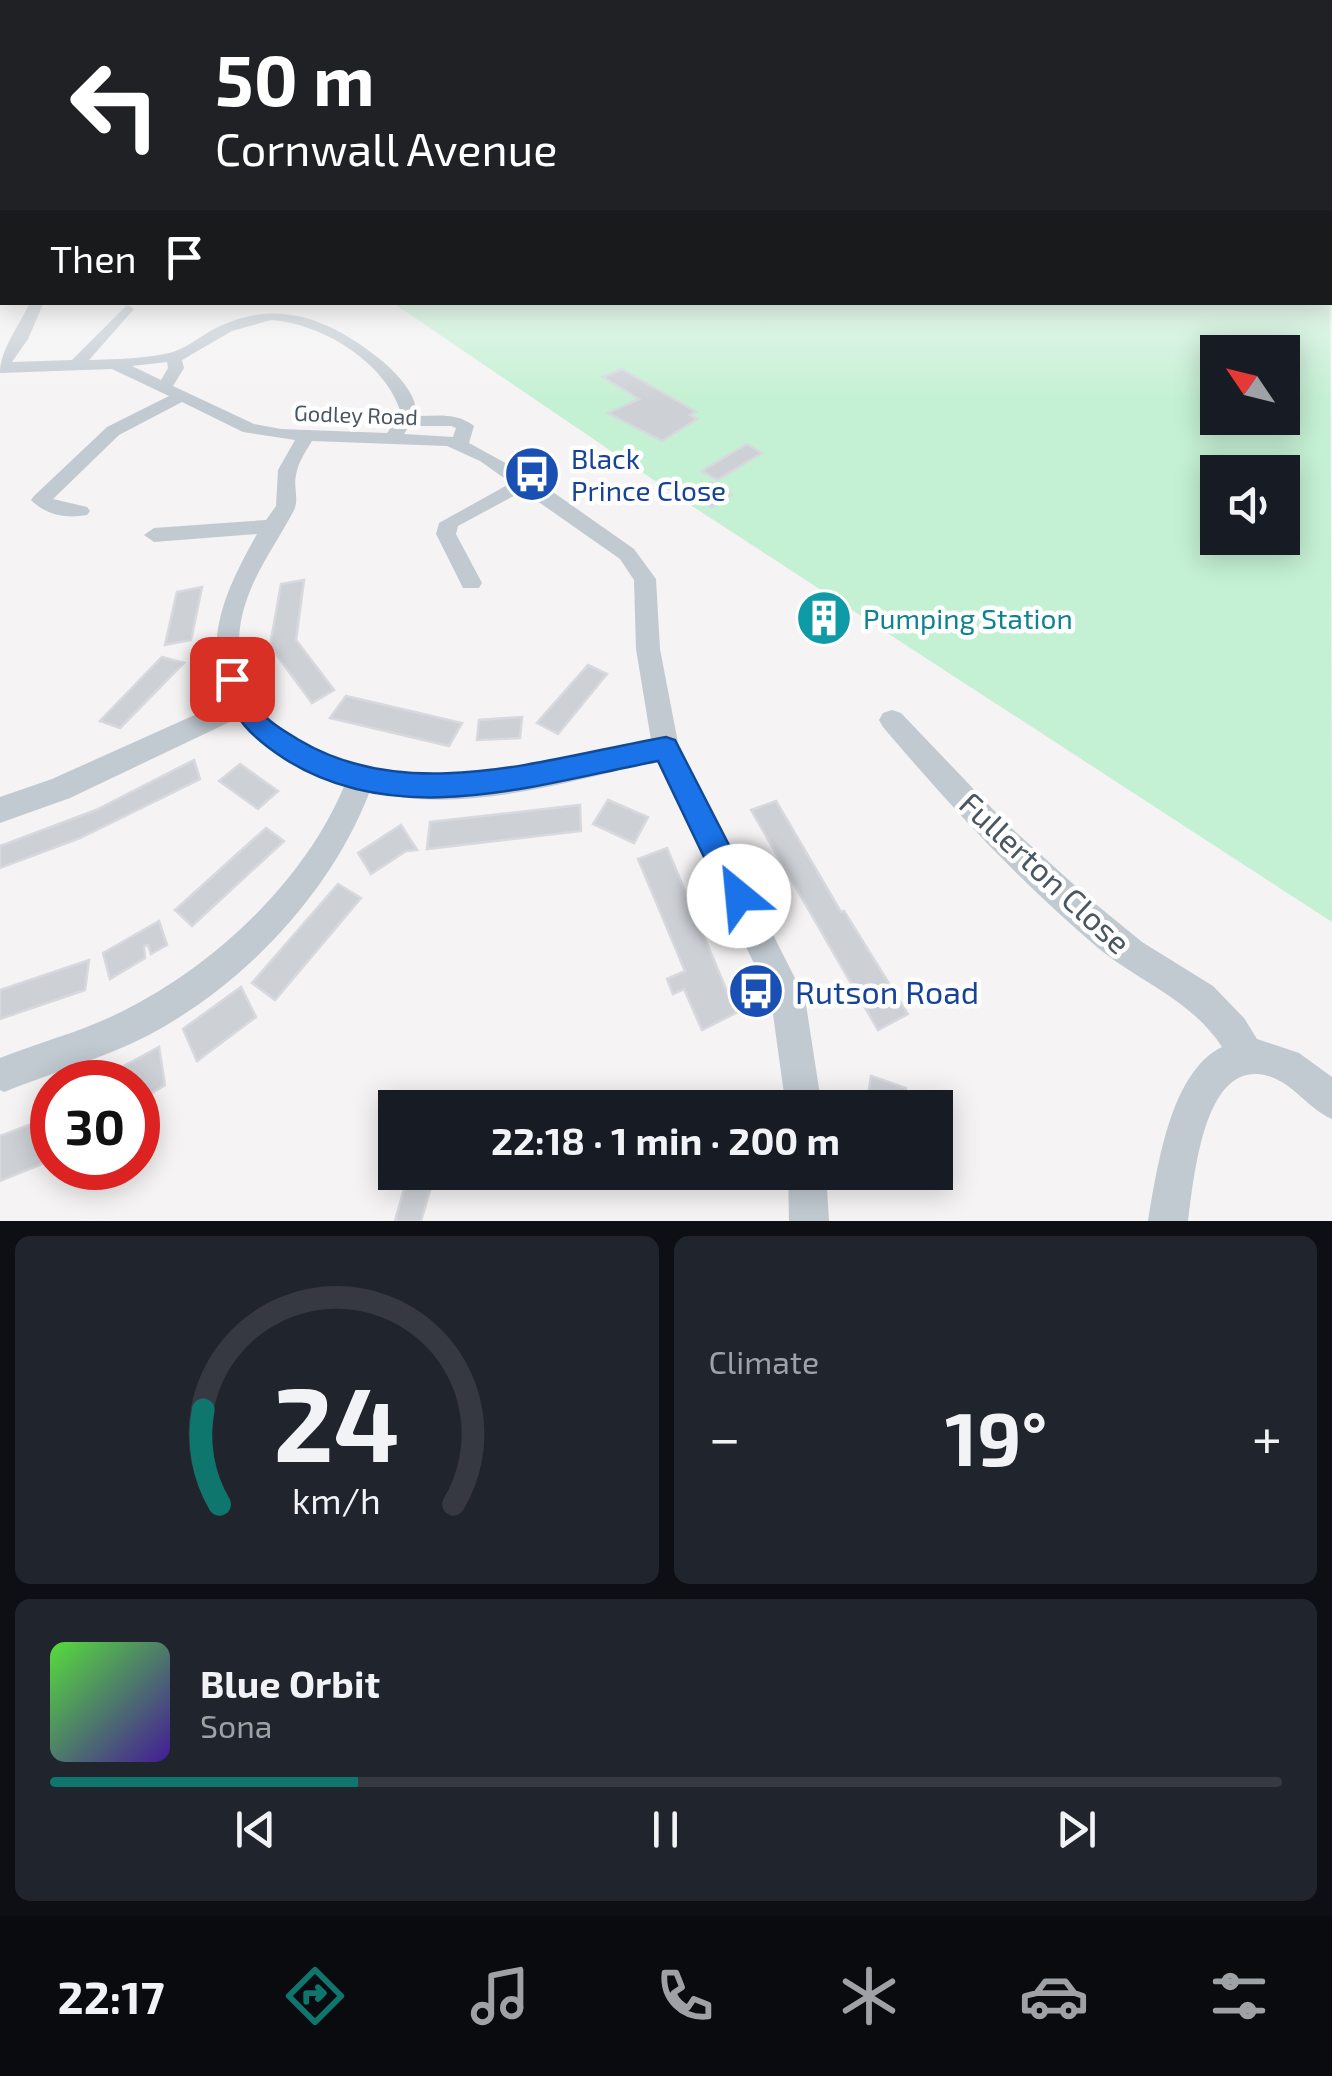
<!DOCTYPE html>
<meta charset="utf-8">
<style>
:root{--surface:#171b24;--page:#20242c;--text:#f1f3f6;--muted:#9ea1a6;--line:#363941;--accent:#0f766e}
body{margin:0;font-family:"Exo 2",sans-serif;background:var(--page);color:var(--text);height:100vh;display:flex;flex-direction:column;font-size:38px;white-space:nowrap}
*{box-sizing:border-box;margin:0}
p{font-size:32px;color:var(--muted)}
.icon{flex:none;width:55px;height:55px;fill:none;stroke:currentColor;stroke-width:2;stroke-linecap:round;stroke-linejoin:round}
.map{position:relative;height:1221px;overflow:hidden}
.drawer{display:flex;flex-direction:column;gap:15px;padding:15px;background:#0d0f14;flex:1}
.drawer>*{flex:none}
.hud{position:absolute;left:0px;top:0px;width:1332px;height:305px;box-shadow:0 5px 25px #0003;background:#202124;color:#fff;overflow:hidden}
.needle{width:65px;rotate:305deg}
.tools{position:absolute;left:1200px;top:335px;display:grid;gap:20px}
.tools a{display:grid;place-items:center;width:100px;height:100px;border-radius:0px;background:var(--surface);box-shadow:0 5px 25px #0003;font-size:50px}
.speed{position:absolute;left:30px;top:1060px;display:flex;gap:20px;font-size:50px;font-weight:700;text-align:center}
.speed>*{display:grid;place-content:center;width:130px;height:130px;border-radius:50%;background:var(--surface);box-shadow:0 5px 25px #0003;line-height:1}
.speed .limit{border:15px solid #d22;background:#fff;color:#111}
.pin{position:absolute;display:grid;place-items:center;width:85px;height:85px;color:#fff;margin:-42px;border-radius:20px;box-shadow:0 5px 15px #0006}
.me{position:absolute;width:110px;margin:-55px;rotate:332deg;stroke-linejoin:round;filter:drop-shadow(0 0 8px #0008)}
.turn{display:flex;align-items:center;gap:35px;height:210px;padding:0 50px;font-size:45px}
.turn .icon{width:130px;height:130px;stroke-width:2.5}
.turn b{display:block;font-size:70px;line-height:85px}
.then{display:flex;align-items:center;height:95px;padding:0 50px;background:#0003;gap:20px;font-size:38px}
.big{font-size:75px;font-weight:700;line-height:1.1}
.drawer .widget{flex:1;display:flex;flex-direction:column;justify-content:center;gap:15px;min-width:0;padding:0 35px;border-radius:15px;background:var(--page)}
.drawer .dial{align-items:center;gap:0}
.dial svg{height:260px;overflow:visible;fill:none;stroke:var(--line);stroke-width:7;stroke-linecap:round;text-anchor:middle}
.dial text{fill:var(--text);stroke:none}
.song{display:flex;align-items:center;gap:30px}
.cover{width:120px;height:120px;border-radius:15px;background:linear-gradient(135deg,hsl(110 70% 55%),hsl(260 70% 35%))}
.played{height:10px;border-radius:5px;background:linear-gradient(90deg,var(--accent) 25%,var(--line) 25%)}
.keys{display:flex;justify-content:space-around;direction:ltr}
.heat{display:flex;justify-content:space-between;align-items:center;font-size:55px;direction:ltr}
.drawer .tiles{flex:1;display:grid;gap:15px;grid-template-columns:1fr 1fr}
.widget:last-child{grid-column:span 2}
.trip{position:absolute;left:378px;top:1090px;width:575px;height:100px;border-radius:0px;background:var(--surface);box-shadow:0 5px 25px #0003;font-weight:700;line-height:100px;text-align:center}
.dock{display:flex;height:160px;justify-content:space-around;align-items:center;background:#090b0e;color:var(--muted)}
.dock .icon{width:70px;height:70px}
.dock .selected{color:var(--accent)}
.dock b{font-size:45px;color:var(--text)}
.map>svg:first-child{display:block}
</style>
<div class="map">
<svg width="1332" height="1221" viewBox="0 0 1332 1221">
<rect width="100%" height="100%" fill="#f5f3f3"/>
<path fill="#c4f0d3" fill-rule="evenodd" d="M1330,231L1332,922L692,506L393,303L1330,302ZM1218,352H1282V418H1218ZM1218,472H1282V538H1218Z"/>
<g fill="#cdd0d5" stroke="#d7d9de" stroke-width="2.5">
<path d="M622,369L696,412L690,415L697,419L662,441L608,413L639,399L603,377Z"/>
<path d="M747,444L762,453L717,480L702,471Z"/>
<path d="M712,483L731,495L712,507L692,495Z"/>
<path d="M304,580L296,640L334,690L312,703L270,646L281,584Z"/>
<path d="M202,587L191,640L165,645L177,592Z"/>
<path d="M162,657L184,663L120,728L100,721Z"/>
<path d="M588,665L607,674L558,734L537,723Z"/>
<path d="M346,696L462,723L449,746L330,718Z"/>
<path d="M522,717L520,738L477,740L479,720Z"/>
<path d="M194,760L200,779L80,838L0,868V846L96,810Z"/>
<path d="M240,764L278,791L258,809L219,781Z"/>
<path d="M608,800L648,817L634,843L593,824Z"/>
<path d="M776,801L841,912L844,911L908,1014L878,1030L751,810Z"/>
<path d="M580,805L581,831L427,849L430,822Z"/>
<path d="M401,825L417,850L406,851L371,874L358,853Z"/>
<path d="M266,828L284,841L192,926L175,910Z"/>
<path d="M667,848L736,1013L702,1030L684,989L673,994L667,979L685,971L638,859Z"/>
<path d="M338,884L361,898L275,1000L252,983Z"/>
<path d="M159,921L167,945L151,954L148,945L144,946L145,958L110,979L103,953Z"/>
<path d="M89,960L85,990L0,1019V990Z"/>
<path d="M241,987L256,1017L197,1061L183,1029Z"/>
<path d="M159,1047L165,1085L138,1101V1082H94Z"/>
<path d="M871,1076L906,1088L904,1108H866Z"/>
<path d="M52,1116V1160L0,1181V1136Z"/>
<path d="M406,1182L431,1187L421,1221H395Z"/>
</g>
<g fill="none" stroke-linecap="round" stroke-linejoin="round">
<g fill="#c1cad1" fill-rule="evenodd">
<path d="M30,302H44L28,339L12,362L72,360L127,305L134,309L89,360C116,359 147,359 173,352C189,347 204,333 220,326C281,298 332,321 381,360C397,374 418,394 416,416C436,416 457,412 474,426L469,443L533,478L634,549L656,579L660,649L679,748L805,998L822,1108H786L771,1000L659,761C569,781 462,816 370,791C331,893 244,985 147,1036C102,1059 51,1073 4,1092L0,1090V1058C40,1042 84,1031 123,1011C214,966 306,880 345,784C305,773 264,751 238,718L70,798L0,823V797L52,779L228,700C200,641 228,586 257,534L154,542L144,535L154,528L266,520L276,506L278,470L295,440L243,432L182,402L119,435L53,499L87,507L90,511L87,515C66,519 46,515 31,500L34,496L107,427L169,396L112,369L0,373C0,349 20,325 30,302ZM271,320C321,323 386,362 401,413L387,433L281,429L254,424L173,386L184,368L182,360L232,331ZM167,362L168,368L161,380L132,366ZM409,426H451L456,428L453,437L404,434ZM312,441L447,446L480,461L511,483L439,523L436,534L463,588H479L482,583L456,534L458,526L523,491L620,559L634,580L636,649L651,740C534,765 379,810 276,724C245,698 234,661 241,621C249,579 274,548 293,512C300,500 293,488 296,475C298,462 306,451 312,441Z"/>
<path d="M892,710L901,713L1007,824L1092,901L1142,942L1213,986L1244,1018L1257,1039L1299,1053L1332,1077V1119C1308,1109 1293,1083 1268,1076C1203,1057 1194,1180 1188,1221H1148C1157,1169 1170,1072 1222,1047C1192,1000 1139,982 1097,947C1019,881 949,805 883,727L879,720L883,713Z"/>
<path d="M788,1172H826L829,1221H789Z"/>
</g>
</g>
<linearGradient id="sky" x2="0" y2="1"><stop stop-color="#85c4e9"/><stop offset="0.57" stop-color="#fafafa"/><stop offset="1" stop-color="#fafafa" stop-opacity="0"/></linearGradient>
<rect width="1332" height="402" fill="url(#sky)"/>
<path fill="#1a73e8" stroke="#114b97" stroke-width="2.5" d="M232,669L240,672C245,681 247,692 252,701C263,719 281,729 299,740C409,806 548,758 666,737L675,740L750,886L754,896L750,907L739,912L728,907L658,761C537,784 399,831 285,759C251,737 233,718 219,679Z"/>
<defs>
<g id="bus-disc" transform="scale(2.875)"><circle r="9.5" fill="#1a4fb4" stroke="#fff"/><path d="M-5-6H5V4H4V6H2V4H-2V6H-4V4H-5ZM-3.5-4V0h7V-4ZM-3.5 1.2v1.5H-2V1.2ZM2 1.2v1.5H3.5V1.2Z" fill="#fff"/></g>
<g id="building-disc" transform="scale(2.875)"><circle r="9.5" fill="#0f9aa8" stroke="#fff"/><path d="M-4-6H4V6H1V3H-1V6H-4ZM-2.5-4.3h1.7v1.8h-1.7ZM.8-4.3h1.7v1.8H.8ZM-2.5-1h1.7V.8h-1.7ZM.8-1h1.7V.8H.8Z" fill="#fff"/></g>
</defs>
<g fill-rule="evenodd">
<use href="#bus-disc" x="532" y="474"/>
<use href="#building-disc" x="824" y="618"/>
<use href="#bus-disc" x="756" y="991"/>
</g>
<g text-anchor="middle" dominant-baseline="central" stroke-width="9" stroke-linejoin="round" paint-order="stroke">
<g font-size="22" fill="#4a5760" stroke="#fff">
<text transform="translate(356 414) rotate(2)">Godley Road</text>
</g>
<g font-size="28" fill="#164399" stroke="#fff" text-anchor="start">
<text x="571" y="458">Black<tspan x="571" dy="32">Prince Close</tspan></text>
</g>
<g font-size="28" fill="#0d838f" stroke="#fff" text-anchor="start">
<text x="863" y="618">Pumping Station</text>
</g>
<g font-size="32" fill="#4a5760" stroke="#fff">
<text transform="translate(1046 872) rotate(43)">Fullerton Close</text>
</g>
<g font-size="32" fill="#164399" stroke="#fff" text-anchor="start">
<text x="795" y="991">Rutson Road</text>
</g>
</g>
</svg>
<div class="tools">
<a><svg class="needle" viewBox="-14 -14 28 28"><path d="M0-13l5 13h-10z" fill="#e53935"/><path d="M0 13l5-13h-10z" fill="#9ea1a6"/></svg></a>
<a><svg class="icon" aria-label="sound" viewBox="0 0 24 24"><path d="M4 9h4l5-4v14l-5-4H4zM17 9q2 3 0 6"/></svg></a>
</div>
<div class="speed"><div class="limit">30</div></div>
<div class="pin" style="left:232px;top:679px;background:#d93025"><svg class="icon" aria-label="arrive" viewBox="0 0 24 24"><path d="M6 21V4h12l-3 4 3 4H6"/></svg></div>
<svg class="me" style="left:739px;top:896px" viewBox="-20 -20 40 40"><circle r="19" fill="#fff"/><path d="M0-13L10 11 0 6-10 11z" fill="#1a73e8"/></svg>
<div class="trip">22:18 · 1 min · 200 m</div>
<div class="hud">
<div class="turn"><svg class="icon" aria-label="left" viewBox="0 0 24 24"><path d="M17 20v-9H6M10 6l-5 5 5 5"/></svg><div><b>50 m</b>Cornwall Avenue</div></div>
<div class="then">Then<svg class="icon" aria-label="arrive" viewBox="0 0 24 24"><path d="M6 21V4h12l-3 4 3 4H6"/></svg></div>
</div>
</div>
<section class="drawer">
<div class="tiles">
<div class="widget dial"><svg viewBox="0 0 100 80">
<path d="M14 69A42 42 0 1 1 86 69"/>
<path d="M14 69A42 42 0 0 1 9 40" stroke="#0f766e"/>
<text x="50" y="56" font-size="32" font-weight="700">24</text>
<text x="50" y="72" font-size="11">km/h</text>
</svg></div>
<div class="widget"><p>Climate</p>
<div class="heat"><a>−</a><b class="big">19°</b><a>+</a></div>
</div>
<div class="widget">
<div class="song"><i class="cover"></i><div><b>Blue Orbit</b><p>Sona</p></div></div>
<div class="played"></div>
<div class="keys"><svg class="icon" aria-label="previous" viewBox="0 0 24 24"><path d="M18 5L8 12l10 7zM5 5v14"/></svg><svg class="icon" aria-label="pause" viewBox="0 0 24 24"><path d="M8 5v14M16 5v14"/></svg><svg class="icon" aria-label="next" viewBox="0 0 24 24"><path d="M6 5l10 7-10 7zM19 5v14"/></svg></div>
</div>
</div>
</section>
<nav class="dock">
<b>22:17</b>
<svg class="icon selected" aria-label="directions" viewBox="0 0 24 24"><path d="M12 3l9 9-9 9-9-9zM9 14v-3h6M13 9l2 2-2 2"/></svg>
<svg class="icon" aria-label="music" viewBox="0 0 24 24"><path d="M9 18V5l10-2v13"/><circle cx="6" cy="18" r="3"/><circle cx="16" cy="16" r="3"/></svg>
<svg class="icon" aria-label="phone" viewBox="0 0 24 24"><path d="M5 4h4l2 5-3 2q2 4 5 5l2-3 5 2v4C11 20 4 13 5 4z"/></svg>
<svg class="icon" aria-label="climate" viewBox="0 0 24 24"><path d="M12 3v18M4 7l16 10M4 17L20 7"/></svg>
<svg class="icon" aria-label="car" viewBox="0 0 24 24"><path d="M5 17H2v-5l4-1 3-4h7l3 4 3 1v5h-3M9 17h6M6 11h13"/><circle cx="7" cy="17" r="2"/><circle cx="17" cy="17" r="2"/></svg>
<svg class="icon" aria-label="filters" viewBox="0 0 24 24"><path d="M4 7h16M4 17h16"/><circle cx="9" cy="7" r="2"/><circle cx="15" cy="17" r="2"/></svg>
</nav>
